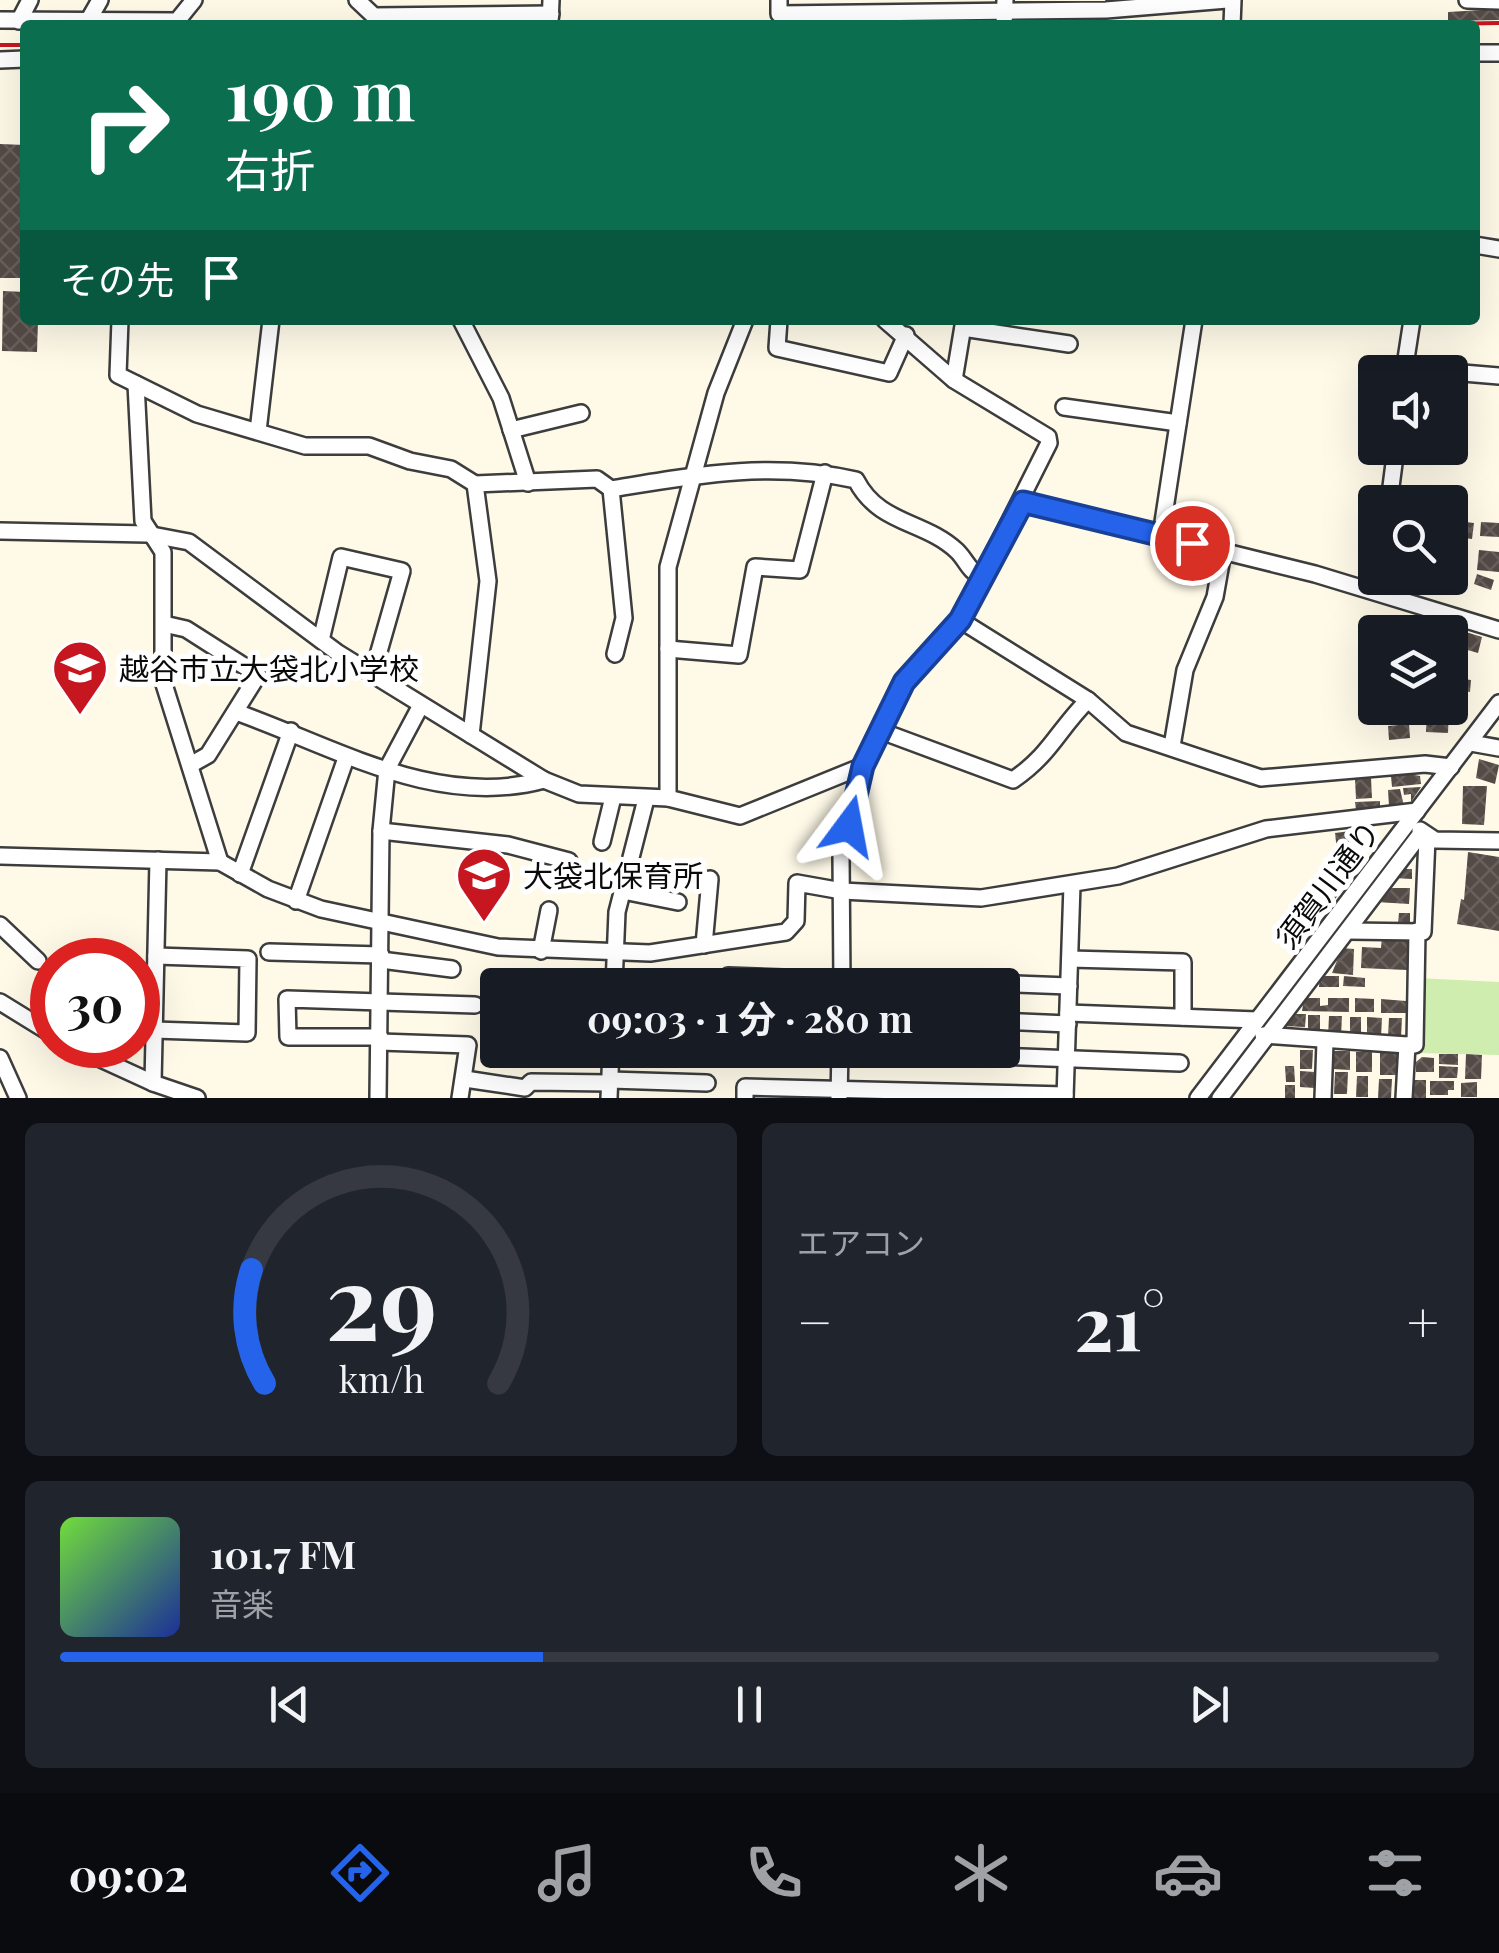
<!DOCTYPE html>
<html lang="ja">
<meta charset="utf-8">
<style>
:root{--surface:#171b24;--page:#20242c;--text:#f1f3f6;--muted:#9ea1a6;--line:#363941;--accent:#2563eb}
body{margin:0;font-family:"Playfair Display","Noto Sans JP",serif;background:var(--page);color:var(--text);height:100vh;display:flex;flex-direction:column;font-size:38px;white-space:nowrap}
*{box-sizing:border-box;margin:0}
p{font-size:32px;color:var(--muted)}
.icon{flex:none;width:55px;height:55px;fill:none;stroke:currentColor;stroke-width:2;stroke-linecap:round;stroke-linejoin:round}
.map{position:relative;height:1098px;overflow:hidden}
.sheet{display:flex;flex-direction:column;gap:25px;padding:25px;background:#0d0f14;flex:1}
.sheet>*{flex:none}
.guide{position:absolute;left:20px;top:20px;width:1460px;height:305px;border-radius:10px;box-shadow:0 10px 40px #0002;background:#0b6e4f;color:#fff;overflow:hidden}
.buttons{position:absolute;left:1358px;top:355px;display:grid;gap:20px}
.buttons a{display:grid;place-items:center;width:110px;height:110px;border-radius:10px;background:var(--surface);box-shadow:0 10px 40px #0002;font-size:50px}
.speed{position:absolute;left:30px;top:938px;display:flex;gap:20px;font-size:50px;font-weight:700;text-align:center}
.speed>*{display:grid;place-content:center;width:130px;height:130px;border-radius:50%;background:var(--surface);box-shadow:0 10px 40px #0002;line-height:1}
.speed .limit{border:15px solid #d22;background:#fff;color:#111}
.pin{position:absolute;display:grid;place-items:center;width:85px;height:85px;color:#fff;margin:-42px;border:5px solid #fff;border-radius:50%;box-shadow:0 2px 10px #0007}
.me{position:absolute;width:110px;margin:-55px;rotate:13deg;stroke-linejoin:round;filter:drop-shadow(0 0 8px #0008)}
.turn{display:flex;align-items:center;gap:35px;height:210px;padding:0 40px;font-size:45px}
.turn .icon{width:130px;height:130px;stroke-width:2.5}
.turn b{display:block;font-size:70px;line-height:85px}
.then{display:flex;align-items:center;height:95px;padding:0 40px;background:#0003;gap:20px;font-size:38px}
.big{font-size:75px;font-weight:700;line-height:1.1}
.sheet .tile{flex:1;display:flex;flex-direction:column;justify-content:center;gap:15px;min-width:0;padding:0 35px;border-radius:15px;background:var(--page)}
.sheet .dial{align-items:center;gap:0}
.dial svg{height:260px;overflow:visible;fill:none;stroke:var(--line);stroke-width:7;stroke-linecap:round;text-anchor:middle}
.dial text{fill:var(--text);stroke:none}
.song{display:flex;align-items:center;gap:30px}
.cover{width:120px;height:120px;border-radius:15px;background:linear-gradient(135deg,hsl(100 70% 55%),hsl(230 70% 35%))}
.played{height:10px;border-radius:5px;background:linear-gradient(90deg,var(--accent) 35%,var(--line) 35%)}
.keys{display:flex;justify-content:space-around;direction:ltr}
.heat{display:flex;justify-content:space-between;align-items:center;font-size:55px;direction:ltr}
.sheet .tiles{flex:1;display:grid;gap:25px;grid-template-columns:1fr 1fr}
.tile:last-child{grid-column:span 2}
.trip{position:absolute;left:480px;top:968px;width:540px;height:100px;border-radius:10px;background:var(--surface);box-shadow:0 10px 40px #0002;font-weight:700;line-height:100px;text-align:center}
.tab-bar{display:flex;height:160px;justify-content:space-around;align-items:center;background:#090b0e;color:var(--muted)}
.tab-bar .icon{width:70px;height:70px}
.tab-bar .on{color:var(--accent)}
.tab-bar b{font-size:45px;color:var(--text)}
.map>svg:first-child{display:block}
</style>
<div class="map">
<svg width="1499" height="1098" viewBox="0 0 1499 1098">
<defs>
<pattern id="building-cross-hatch" width="8" height="8" patternUnits="userSpaceOnUse" patternTransform="scale(2.5)"><rect width="8" height="8" fill="#544b46"/><path d="M0 0l8 8M0 8l8-8" fill="none" stroke="#68605c"/></pattern>
</defs>
<rect width="100%" height="100%" fill="#fffae8"/>
<path fill="#cfedae" d="M1418,978L1499,982V1055L1417,1053Z"/>
<g fill="url(#building-cross-hatch)">
<path d="M1499,9V20L1448,21V12Z"/>
<path d="M0,144L25,145L24,278H0Z"/>
<path d="M3,291L25,292V320H38L37,352L2,351Z"/>
<path d="M1457,521L1474,523L1472,539L1450,536V523Z"/>
<path d="M1481,522L1499,523V537L1480,536Z"/>
<path d="M1479,550L1499,552V572L1477,570Z"/>
<path d="M1477,574L1494,580L1491,590L1474,584Z"/>
<path d="M1400,578H1424L1417,586L1399,585Z"/>
<path d="M1453,628L1482,637L1478,653L1450,645Z"/>
<path d="M1450,677L1471,680L1470,692L1450,689Z"/>
<path d="M1427,708H1449L1448,733L1426,732Z"/>
<path d="M1409,724L1410,738L1389,740L1388,726Z"/>
<path d="M1479,759L1499,765L1495,784L1476,778Z"/>
<path d="M1410,774L1420,776L1421,784L1392,787L1391,776Z"/>
<path d="M1371,778L1372,798L1356,799L1355,779Z"/>
<path d="M1463,786H1487L1484,825L1462,824Z"/>
<path d="M1421,787L1411,802V794L1404,795L1403,788Z"/>
<path d="M1400,789L1404,806H1389L1388,790Z"/>
<path d="M1380,801V808L1356,810L1355,802Z"/>
<path d="M1358,830L1363,863L1339,867L1335,833Z"/>
<path d="M1468,852L1499,857V931L1457,924L1461,899L1464,900Z"/>
<path d="M1401,869H1412V879L1393,878Z"/>
<path d="M1344,881L1345,887L1335,899L1317,901L1315,885Z"/>
<path d="M1387,888H1410L1409,904L1376,902Z"/>
<path d="M1399,913H1410V924L1398,923Z"/>
<path d="M1382,936L1409,937L1407,970L1361,968L1362,947L1381,948Z"/>
<path d="M1342,948L1354,949L1353,975L1332,973Z"/>
<path d="M1320,976H1339V987H1319Z"/>
<path d="M1344,976L1365,978V987L1343,986Z"/>
<path d="M1304,998H1320V1006L1328,1005V998H1349V1012L1302,1011Z"/>
<path d="M1355,998L1374,999V1012H1355Z"/>
<path d="M1381,999L1406,1001V1013H1381Z"/>
<path d="M1292,1014H1306L1305,1027L1282,1026Z"/>
<rect x="1308" y="1015" width="12" height="21"/>
<path d="M1329,1016H1342L1341,1036H1328Z"/>
<rect x="1350" y="1017" width="11" height="19"/>
<path d="M1367,1017L1382,1018L1381,1037H1367Z"/>
<path d="M1389,1018H1402L1401,1037L1388,1036Z"/>
<path d="M1300,1050H1313L1312,1069H1300Z"/>
<path d="M1334,1051H1350V1070L1333,1069Z"/>
<rect x="1356" y="1052" width="16" height="20"/>
<path d="M1380,1052L1398,1053V1075H1380Z"/>
<path d="M1439,1054H1458V1065L1439,1064Z"/>
<path d="M1466,1054L1482,1055L1481,1079H1465Z"/>
<path d="M1422,1057L1434,1058V1072H1416V1062Z"/>
<path d="M1285,1066H1294L1295,1082H1286Z"/>
<path d="M1439,1066L1458,1067L1457,1078H1439Z"/>
<path d="M1300,1071L1315,1072L1314,1088L1300,1087Z"/>
<path d="M1335,1072H1348L1347,1094H1334Z"/>
<path d="M1357,1076H1368V1097H1356Z"/>
<path d="M1379,1079H1392L1391,1098H1378Z"/>
<path d="M1412,1080H1426V1098H1413Z"/>
<path d="M1430,1081H1454V1090H1448V1095H1430Z"/>
<path d="M1477,1082V1097H1461V1083Z"/>
<rect x="1285" y="1085" width="10" height="13"/>
</g>
<g fill="none" stroke-linecap="round" stroke-linejoin="round">
<g stroke="#3d3d3d" stroke-width="20">
<g id="minor">
<path d="M357,0L374,16L551,14"/>
<path d="M779,0V14L1106,10L1227,0"/>
<path d="M1467,0L1499,1"/>
<path d="M0,20L177,21L194,0"/>
<path d="M19,21L30,0"/>
<path d="M88,21L100,0"/>
<path d="M550,25L551,0"/>
<path d="M1004,25L1005,0"/>
<path d="M1232,25L1233,0"/>
<path d="M1475,53H1499"/>
<path d="M0,60L25,59"/>
<path d="M1475,245L1499,249"/>
<path d="M120,320L118,375L197,414L305,446H369L410,461L451,469L475,484L597,479L611,489C696,475 770,461 856,480C879,525 924,520 957,551C967,561 968,570 982,578"/>
<path d="M461,320L501,398L528,483"/>
<path d="M779,320L777,348L889,373L906,335"/>
<path d="M963,328L1069,344"/>
<path d="M1404,368L1499,376"/>
<path d="M1404,372L1412,320"/>
<path d="M954,380L964,320"/>
<path d="M136,384L143,521L163,552V681L220,862"/>
<path d="M1064,407L1178,423"/>
<path d="M511,430L581,413"/>
<path d="M258,431L271,320"/>
<path d="M611,489L624,618L615,654"/>
<path d="M1023,502L1315,574L1499,630"/>
<path d="M1389,502L1396,448"/>
<path d="M0,531L147,534L189,542L338,653L544,780L579,794L668,798L740,816L863,766L904,683L960,620L1049,443L1048,437L954,380L885,320"/>
<path d="M1161,535L1194,320"/>
<path d="M960,620L1088,700L1126,733L1261,778L1425,764L1451,767"/>
<path d="M164,624L186,629L258,675L208,755L192,764"/>
<path d="M321,640L341,557L402,571L372,676"/>
<path d="M668,649L739,655L755,567L800,570L825,473"/>
<path d="M236,712C335,747 436,809 544,780"/>
<path d="M881,731L1013,780C1051,754 1057,731 1088,700"/>
<path d="M471,735L488,581L475,484"/>
<path d="M1471,743L1499,748"/>
<path d="M1172,746L1185,670L1215,597L1223,552"/>
<path d="M668,798V567L716,393L745,320"/>
<path d="M1420,830L1435,840L1499,841"/>
<path d="M381,831L508,845L569,861"/>
<path d="M602,842L613,797"/>
<path d="M0,856L220,862L268,889L321,909L498,947L650,953L786,932L796,921L797,883L842,891L981,898L1118,876L1266,829L1417,811"/>
<path d="M240,874L291,731"/>
<path d="M623,891L678,902"/>
<path d="M296,901L346,758"/>
<path d="M0,925L38,961"/>
<path d="M1348,931L1423,932L1427,838"/>
<path d="M704,945L710,879"/>
<path d="M541,951L549,910"/>
<path d="M269,952L381,955"/>
<path d="M1070,959L1183,962V1017"/>
<path d="M381,960L452,969"/>
<path d="M728,976L842,980"/>
<path d="M958,982L1069,986"/>
<path d="M614,985L617,912L646,799"/>
<path d="M842,985L841,855L863,766"/>
<path d="M0,1002L52,1034"/>
<path d="M1068,1013L1257,1020"/>
<path d="M1002,1021L1068,1024"/>
<path d="M154,1030L247,1033L248,959L156,956"/>
<path d="M1263,1035L1407,1045"/>
<path d="M380,1037H288L287,999L475,1005"/>
<path d="M380,1042L468,1045L460,1098"/>
<path d="M70,1045L153,1083L197,1098"/>
<path d="M842,1050L1180,1063"/>
<path d="M0,1058L18,1098"/>
<path d="M465,1079L525,1088L531,1082L610,1083"/>
<path d="M610,1080L707,1083"/>
<path d="M153,1083L158,860"/>
<path d="M378,1098L381,831L387,769L420,707"/>
<path d="M609,1098L611,1050"/>
<path d="M745,1098V1087L1065,1095"/>
<path d="M839,1098L840,1050"/>
<path d="M1065,1098L1072,885"/>
<path d="M1198,1098L1499,703"/>
<path d="M1220,1098L1422,832"/>
<path d="M1323,1098L1325,1042"/>
<path d="M1404,1098L1407,1045H1415L1417,931"/>
</g>
</g>
<use href="#minor" stroke="#fff" stroke-width="15"/>
<g stroke="#c6161f" stroke-width="4">
<path d="M1086,25H1220"/>
<path d="M1383,25L1499,23"/>
<path d="M0,45H25"/>
</g>
</g>
<g fill="none" stroke-linecap="round" stroke-linejoin="round">
<g stroke="#184099" stroke-width="25">
<path id="route" d="M849,826L863,766L904,682L960,620L1023,502L1192,543"/>
</g>
<use href="#route" stroke="#2563eb" stroke-width="18"/>
</g>
<defs>
<g id="school-pin" transform="scale(2.875)"><path d="M0 17L-7.5 6A9.5 9.5 0 1 1 7.5 6Z" fill="#c6161f" stroke="#fff"/><path d="M0-5L7-2L0 1L-7-2ZM-4 1L0 2.5L4 1V4Q0 6-4 4Z" fill="#fff"/></g>
</defs>
<g fill-rule="evenodd">
<use href="#school-pin" x="80" y="668"/>
<use href="#school-pin" x="484" y="875"/>
</g>
<g text-anchor="middle" dominant-baseline="central" stroke-width="10" stroke-linejoin="round" paint-order="stroke">
<g font-size="30" fill="#0a0a0a" stroke="#fff" text-anchor="start">
<text x="119" y="668">越谷市立大袋北小学校</text>
<text x="523" y="875">大袋北保育所</text>
</g>
<g font-size="30" fill="#0a0a0a" stroke="#fff">
<text transform="translate(1327 884) rotate(-53)">須賀川通り</text>
</g>
</g>
</svg>
<div class="buttons">
<a><svg class="icon" aria-label="sound" viewBox="0 0 24 24"><path d="M4 9h4l5-4v14l-5-4H4zM17 9q2 3 0 6"/></svg></a>
<a><svg class="icon" aria-label="search" viewBox="0 0 24 24"><circle cx="10" cy="10" r="6"/><path d="M15 15l6 6"/></svg></a>
<a><svg class="icon" aria-label="layers" viewBox="0 0 24 24"><path d="M12 4l9 5-9 5-9-5zM3 14l9 5 9-5"/></svg></a>
</div>
<div class="speed"><div class="limit">30</div></div>
<div class="pin" style="left:1192px;top:543px;background:#d93025"><svg class="icon" aria-label="arrive" viewBox="0 0 24 24"><path d="M6 21V4h12l-3 4 3 4H6"/></svg></div>
<svg class="me" style="left:849px;top:826px" viewBox="-20 -20 40 40"><path d="M0-17L14 15 0 8-14 15z" fill="#2563eb" stroke="#fff" stroke-width="4"/></svg>
<div class="trip">09:03 · 1 分 · 280 m</div>
<div class="guide">
<div class="turn"><svg class="icon" aria-label="right" viewBox="0 0 24 24"><path d="M7 20v-9h11M14 6l5 5-5 5"/></svg><div><b>190 m</b>右折</div></div>
<div class="then">その先<svg class="icon" aria-label="arrive" viewBox="0 0 24 24"><path d="M6 21V4h12l-3 4 3 4H6"/></svg></div>
</div>
</div>
<section class="sheet">
<div class="tiles">
<div class="tile dial"><svg viewBox="0 0 100 80">
<path d="M14 69A42 42 0 1 1 86 69"/>
<path d="M14 69A42 42 0 0 1 10 34" stroke="#2563eb"/>
<text x="50" y="56" font-size="32" font-weight="700">29</text>
<text x="50" y="72" font-size="11">km/h</text>
</svg></div>
<div class="tile"><p>エアコン</p>
<div class="heat"><a>−</a><b class="big">21°</b><a>+</a></div>
</div>
<div class="tile">
<div class="song"><i class="cover"></i><div><b>101.7 FM</b><p>音楽</p></div></div>
<div class="played"></div>
<div class="keys"><svg class="icon" aria-label="previous" viewBox="0 0 24 24"><path d="M18 5L8 12l10 7zM5 5v14"/></svg><svg class="icon" aria-label="pause" viewBox="0 0 24 24"><path d="M8 5v14M16 5v14"/></svg><svg class="icon" aria-label="next" viewBox="0 0 24 24"><path d="M6 5l10 7-10 7zM19 5v14"/></svg></div>
</div>
</div>
</section>
<nav class="tab-bar">
<b>09:02</b>
<svg class="icon on" aria-label="directions" viewBox="0 0 24 24"><path d="M12 3l9 9-9 9-9-9zM9 14v-3h6M13 9l2 2-2 2"/></svg>
<svg class="icon" aria-label="music" viewBox="0 0 24 24"><path d="M9 18V5l10-2v13"/><circle cx="6" cy="18" r="3"/><circle cx="16" cy="16" r="3"/></svg>
<svg class="icon" aria-label="phone" viewBox="0 0 24 24"><path d="M5 4h4l2 5-3 2q2 4 5 5l2-3 5 2v4C11 20 4 13 5 4z"/></svg>
<svg class="icon" aria-label="climate" viewBox="0 0 24 24"><path d="M12 3v18M4 7l16 10M4 17L20 7"/></svg>
<svg class="icon" aria-label="car" viewBox="0 0 24 24"><path d="M5 17H2v-5l4-1 3-4h7l3 4 3 1v5h-3M9 17h6M6 11h13"/><circle cx="7" cy="17" r="2"/><circle cx="17" cy="17" r="2"/></svg>
<svg class="icon" aria-label="filters" viewBox="0 0 24 24"><path d="M4 7h16M4 17h16"/><circle cx="9" cy="7" r="2"/><circle cx="15" cy="17" r="2"/></svg>
</nav>
